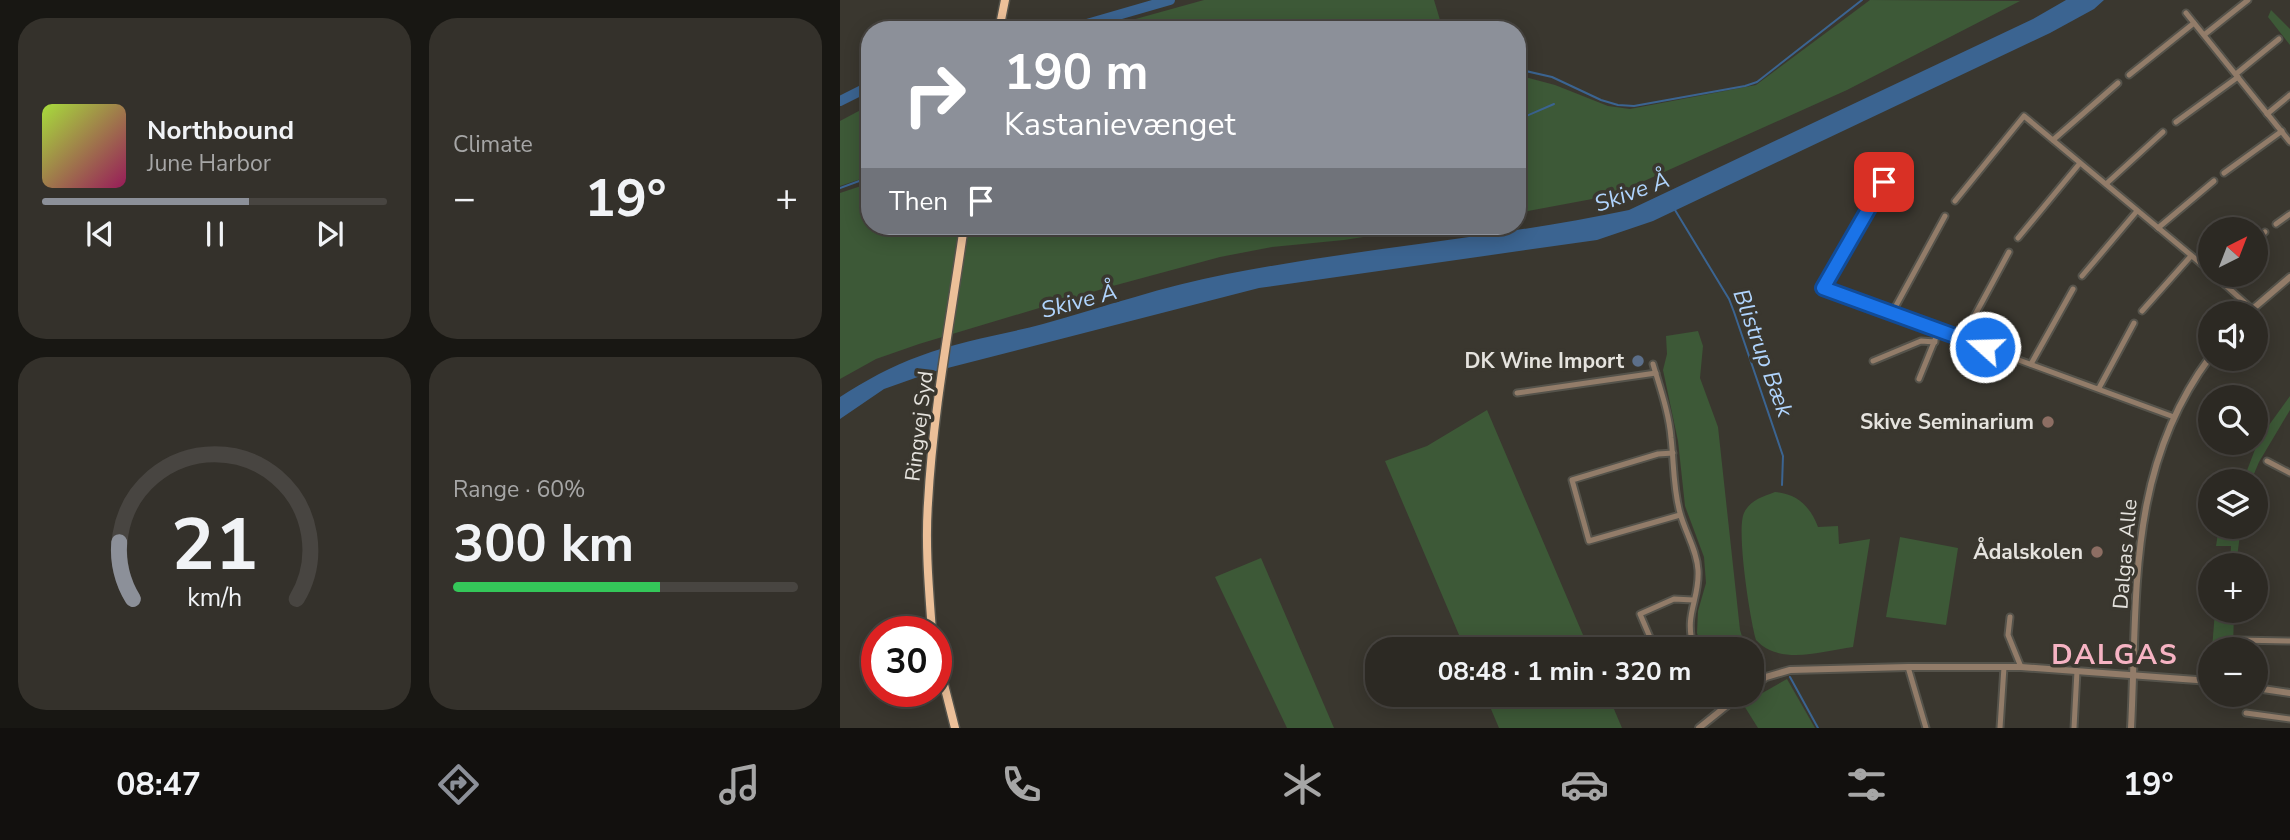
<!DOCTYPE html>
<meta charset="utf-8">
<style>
:root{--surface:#2c2923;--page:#34312b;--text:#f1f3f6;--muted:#a6a6a6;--line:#484541;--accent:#8c9099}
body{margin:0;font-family:"Nunito Sans",sans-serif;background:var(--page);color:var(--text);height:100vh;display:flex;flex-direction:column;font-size:26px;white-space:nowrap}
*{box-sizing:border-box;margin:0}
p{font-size:23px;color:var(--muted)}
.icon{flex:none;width:38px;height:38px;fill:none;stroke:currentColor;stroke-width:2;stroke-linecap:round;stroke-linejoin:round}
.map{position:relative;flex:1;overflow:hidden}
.details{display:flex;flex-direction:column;gap:18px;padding:18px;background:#181713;width:840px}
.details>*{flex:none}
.banner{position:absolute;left:21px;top:21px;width:665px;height:214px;border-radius:28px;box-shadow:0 4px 18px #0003,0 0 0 2px var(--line);background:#8c9099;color:#fff;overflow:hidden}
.needle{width:46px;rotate:42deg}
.buttons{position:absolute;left:1358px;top:217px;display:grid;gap:14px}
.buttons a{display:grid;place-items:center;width:70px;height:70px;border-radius:50%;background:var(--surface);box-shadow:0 4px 18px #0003,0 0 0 2px var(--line);font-size:35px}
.speed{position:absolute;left:21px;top:616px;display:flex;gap:14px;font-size:35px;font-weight:700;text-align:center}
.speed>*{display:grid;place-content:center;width:91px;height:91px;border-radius:50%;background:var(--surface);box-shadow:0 4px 18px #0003,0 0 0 2px var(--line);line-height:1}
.speed .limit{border:10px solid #d22;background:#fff;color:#111}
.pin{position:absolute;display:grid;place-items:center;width:60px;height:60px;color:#fff;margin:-30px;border-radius:14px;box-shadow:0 4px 10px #0006}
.me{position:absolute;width:77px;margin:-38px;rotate:290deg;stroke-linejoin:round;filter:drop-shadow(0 0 5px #0008)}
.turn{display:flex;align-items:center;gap:24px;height:147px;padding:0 28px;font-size:32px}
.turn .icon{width:91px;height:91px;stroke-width:2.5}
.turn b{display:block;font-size:49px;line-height:60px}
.then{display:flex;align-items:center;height:66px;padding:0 28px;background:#0003;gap:14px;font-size:26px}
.big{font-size:52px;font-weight:700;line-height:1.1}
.details .widget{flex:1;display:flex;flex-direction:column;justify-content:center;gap:10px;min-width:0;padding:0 24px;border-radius:28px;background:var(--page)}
.details .dial{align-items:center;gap:0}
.dial svg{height:182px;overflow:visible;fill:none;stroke:var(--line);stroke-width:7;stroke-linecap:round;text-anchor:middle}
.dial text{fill:var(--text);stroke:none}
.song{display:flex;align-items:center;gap:21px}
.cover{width:84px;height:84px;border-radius:10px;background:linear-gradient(135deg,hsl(80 70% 55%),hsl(330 70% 35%))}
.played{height:7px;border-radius:4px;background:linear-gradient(90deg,var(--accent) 60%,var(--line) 60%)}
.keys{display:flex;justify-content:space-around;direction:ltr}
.heat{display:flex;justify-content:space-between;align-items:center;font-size:38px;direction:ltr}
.charge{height:10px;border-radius:5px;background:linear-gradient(90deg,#34c759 60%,var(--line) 0)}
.details .tiles{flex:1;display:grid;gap:18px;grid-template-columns:repeat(2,1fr)}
.trip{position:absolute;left:525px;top:637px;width:399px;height:70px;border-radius:28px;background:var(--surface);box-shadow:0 4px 18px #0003,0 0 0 2px var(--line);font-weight:700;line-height:70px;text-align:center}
.menu{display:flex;height:112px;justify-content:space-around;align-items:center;background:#12100e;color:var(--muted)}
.menu .icon{width:49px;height:49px}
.menu .current{color:var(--accent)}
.menu b{font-size:32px;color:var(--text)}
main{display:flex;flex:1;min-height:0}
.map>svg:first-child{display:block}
</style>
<main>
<section class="details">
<div class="tiles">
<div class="widget">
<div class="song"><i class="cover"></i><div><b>Northbound</b><p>June Harbor</p></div></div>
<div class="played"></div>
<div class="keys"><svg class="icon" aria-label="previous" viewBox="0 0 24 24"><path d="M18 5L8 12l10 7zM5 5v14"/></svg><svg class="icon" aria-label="pause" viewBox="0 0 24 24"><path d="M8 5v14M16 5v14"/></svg><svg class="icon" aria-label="next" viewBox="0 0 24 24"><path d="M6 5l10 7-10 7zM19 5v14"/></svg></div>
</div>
<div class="widget"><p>Climate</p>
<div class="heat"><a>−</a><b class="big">19°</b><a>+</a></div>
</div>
<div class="widget dial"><svg viewBox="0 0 100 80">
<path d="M14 69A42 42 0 1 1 86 69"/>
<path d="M14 69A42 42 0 0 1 8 44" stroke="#8c9099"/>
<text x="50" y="56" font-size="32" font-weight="700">21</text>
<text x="50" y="72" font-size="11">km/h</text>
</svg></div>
<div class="widget"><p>Range · 60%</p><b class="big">300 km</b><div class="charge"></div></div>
</div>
</section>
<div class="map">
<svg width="1450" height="728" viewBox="0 0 1450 728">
<rect width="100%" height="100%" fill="#3a372f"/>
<g fill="#3d5937">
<path d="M364,0H594L603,30H256Z"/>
<path d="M1030,0L1180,1L1007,90L793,186L763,197L677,213V75L715,85L768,106L790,109L916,85Z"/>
<path d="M1431,10L1450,29V45L1428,17Z"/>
<path d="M30,105V176L0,186V121Z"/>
<path d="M30,183V226H595L504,240L432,247L380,257L269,287L79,344L36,359L0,379V193Z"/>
<path d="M858,331L863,346L860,378L878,427L900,630L906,649H862L857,633L858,611L866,583L864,557L845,506L838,441L823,370L827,354L826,336Z"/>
<path d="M1450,396V410L1419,462L1411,481H1403L1419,439Z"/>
<path d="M647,410L749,649H625L545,461L587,446Z"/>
<path d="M935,492C957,494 970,506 978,527L998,526L999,544L1030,539L1013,647C982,651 940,666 916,640C910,620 896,530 904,513C910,500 922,497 935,492Z"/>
<path d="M1379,527H1401L1396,565H1390L1391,546H1376Z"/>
<path d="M1060,537L1118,548L1106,625L1046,617Z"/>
<path d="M421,558L494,728H447L375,577Z"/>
<path d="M1375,611H1394L1393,649H1372Z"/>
<path d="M947,679L975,728H918L903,704Z"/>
<path d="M645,695H768L782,728H659Z"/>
</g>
<path fill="#3b6491" d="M1226,0H1264L1254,9L1210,33L813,221L757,240L419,288L92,372L44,389L0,419V397C25,381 51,366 80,356C119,341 162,335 203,324C264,307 324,286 387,274C520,248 656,238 789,210L1193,19Z"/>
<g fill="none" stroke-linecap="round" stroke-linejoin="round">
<g stroke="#3b6491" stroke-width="2">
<path d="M677,69L712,77L761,100L778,105L794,106L905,86L917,82L1022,0"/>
<path d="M677,120L714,104"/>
<path d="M0,188L30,177"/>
<path d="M835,210L889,299L894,312L943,456L942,485"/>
<path d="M950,677L978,728"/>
</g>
<g stroke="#3b6491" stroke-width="10">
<path d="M226,30L330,0"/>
<path d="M0,101L30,86"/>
</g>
<g stroke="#55534b" stroke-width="9">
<g id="minor">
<path d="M1346,13L1450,142"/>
<path d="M1364,35L1408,0"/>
<path d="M1396,74L1439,39"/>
<path d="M1289,75L1354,23"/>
<path d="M1427,114L1450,95"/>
<path d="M1336,122L1398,77"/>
<path d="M1213,140L1278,83"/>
<path d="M1384,173L1442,131"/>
<path d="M1044,182L983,288L1334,417"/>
<path d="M1266,184L1323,132"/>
<path d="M1115,201L1184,116L1370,271"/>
<path d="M1436,224L1450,214"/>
<path d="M1318,228L1374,181"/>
<path d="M1178,238L1240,163"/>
<path d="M1416,240L1425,232"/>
<path d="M1374,275L1412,309"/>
<path d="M1242,276L1297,211"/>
<path d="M1302,311L1351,256"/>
<path d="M1052,313L1105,216"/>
<path d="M1122,339L1169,252"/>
<path d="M1033,361L1081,341L1095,342"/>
<path d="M813,364C820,388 829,413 831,438C834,463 833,488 840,513C845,532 857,550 858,570C860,600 843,614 854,649"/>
<path d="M1191,364L1233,289"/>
<path d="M1079,379L1099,330"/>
<path d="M1259,388L1294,323"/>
<path d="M677,393L816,373"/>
<path d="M833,453L818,454L732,480L749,541L840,515"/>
<path d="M1427,461L1450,473"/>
<path d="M1170,617L1168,635L1181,667"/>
<path d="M1397,640L1450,641"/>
<path d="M815,649L800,614L834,599L853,600"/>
<path d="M1068,667L1086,728"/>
<path d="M834,695V696"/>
<path d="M1406,713L1450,719"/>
<path d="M1160,728L1164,667"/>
<path d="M1234,728L1237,671"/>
</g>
</g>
<g stroke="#55534b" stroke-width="10">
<g id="tertiary">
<path d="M1408,313L1450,277"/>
<path d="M912,687L926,677L950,670L1068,667H1181L1370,681"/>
<path d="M1416,688L1450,693"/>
<path d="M859,728L900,695"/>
<path d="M1291,728C1298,595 1286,470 1370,357"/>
</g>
</g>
<g stroke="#55534b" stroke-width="11">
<g id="primary">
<path d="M159,30L165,0"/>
<path d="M92,632C89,589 85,546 88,503C93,410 111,318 124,226"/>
<path d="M96,653L115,728"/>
</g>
</g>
<use href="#minor" stroke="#927c69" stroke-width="5"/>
<use href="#tertiary" stroke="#927c69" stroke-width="6"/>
<use href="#primary" stroke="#ecc099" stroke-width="8"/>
</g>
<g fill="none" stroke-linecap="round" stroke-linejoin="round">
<g stroke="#114b97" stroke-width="18">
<path id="route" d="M1044,182L983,288L1145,347"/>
</g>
<use href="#route" stroke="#1a73e8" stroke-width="12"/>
</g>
<circle fill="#5c6f8a" stroke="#3a372f" stroke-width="2.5" cx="798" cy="361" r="7"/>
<g fill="#8d6e63" stroke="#3a372f" stroke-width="2.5">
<circle cx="1208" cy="422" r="7"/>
<circle cx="1257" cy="552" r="7"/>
</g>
<g text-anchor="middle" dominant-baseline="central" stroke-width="7" stroke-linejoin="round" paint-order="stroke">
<g font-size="21" font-weight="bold" fill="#e5e3de" stroke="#3a372f" text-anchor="end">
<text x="784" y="361">DK Wine Import</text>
<text x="1194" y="422">Skive Seminarium</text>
<text x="1243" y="552">Ådalskolen</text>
</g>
<g font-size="21" fill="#e5e3de" stroke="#3a372f">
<text transform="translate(79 426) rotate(-83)">Ringvej Syd</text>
<text transform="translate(1285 554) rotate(-85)">Dalgas Alle</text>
</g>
<g font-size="23" font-style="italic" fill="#b0d4fd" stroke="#3a372f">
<text transform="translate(792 192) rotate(-20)">Skive Å</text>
<text transform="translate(239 301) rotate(-15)">Skive Å</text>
<text transform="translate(923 353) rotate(70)">Blistrup Bæk</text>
</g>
<g font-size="28" font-weight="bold" letter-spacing="2" fill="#f6b3c3" stroke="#3a372f">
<text x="1275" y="655">DALGAS</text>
</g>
</g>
</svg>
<div class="buttons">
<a><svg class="needle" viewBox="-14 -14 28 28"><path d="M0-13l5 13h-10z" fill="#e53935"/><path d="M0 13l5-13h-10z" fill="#a6a6a6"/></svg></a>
<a><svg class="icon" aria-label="sound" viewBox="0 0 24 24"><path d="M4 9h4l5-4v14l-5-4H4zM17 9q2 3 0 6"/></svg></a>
<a><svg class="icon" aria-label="search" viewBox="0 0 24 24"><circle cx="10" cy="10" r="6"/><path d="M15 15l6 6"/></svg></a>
<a><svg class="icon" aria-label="layers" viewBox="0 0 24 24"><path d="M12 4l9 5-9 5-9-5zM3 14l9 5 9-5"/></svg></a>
<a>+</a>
<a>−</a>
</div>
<div class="speed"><div class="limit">30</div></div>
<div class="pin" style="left:1044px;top:182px;background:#d93025"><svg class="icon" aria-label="arrive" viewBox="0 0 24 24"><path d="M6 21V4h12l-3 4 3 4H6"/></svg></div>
<svg class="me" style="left:1145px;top:347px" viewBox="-20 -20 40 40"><circle r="17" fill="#1a73e8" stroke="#fff" stroke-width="3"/><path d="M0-11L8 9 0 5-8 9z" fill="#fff"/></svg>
<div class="trip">08:48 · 1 min · 320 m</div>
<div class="banner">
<div class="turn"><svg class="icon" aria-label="right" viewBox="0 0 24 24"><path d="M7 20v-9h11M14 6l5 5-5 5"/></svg><div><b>190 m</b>Kastanievænget</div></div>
<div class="then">Then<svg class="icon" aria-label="arrive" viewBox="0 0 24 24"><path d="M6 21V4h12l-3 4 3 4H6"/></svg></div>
</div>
</div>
</main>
<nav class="menu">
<b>08:47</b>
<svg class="icon current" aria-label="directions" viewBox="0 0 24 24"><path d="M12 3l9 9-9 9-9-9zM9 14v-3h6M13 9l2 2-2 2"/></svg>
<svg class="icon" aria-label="music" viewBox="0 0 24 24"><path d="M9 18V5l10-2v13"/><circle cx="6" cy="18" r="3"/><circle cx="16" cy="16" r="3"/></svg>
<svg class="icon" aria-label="phone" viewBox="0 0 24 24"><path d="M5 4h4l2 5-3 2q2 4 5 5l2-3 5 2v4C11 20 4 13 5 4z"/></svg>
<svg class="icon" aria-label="climate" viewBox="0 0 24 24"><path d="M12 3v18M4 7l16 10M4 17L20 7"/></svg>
<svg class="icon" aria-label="car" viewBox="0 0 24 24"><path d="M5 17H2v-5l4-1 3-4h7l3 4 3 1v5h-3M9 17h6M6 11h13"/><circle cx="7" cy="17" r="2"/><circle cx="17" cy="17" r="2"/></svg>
<svg class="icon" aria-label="filters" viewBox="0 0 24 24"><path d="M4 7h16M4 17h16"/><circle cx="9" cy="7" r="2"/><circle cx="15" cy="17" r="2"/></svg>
<b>19°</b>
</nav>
